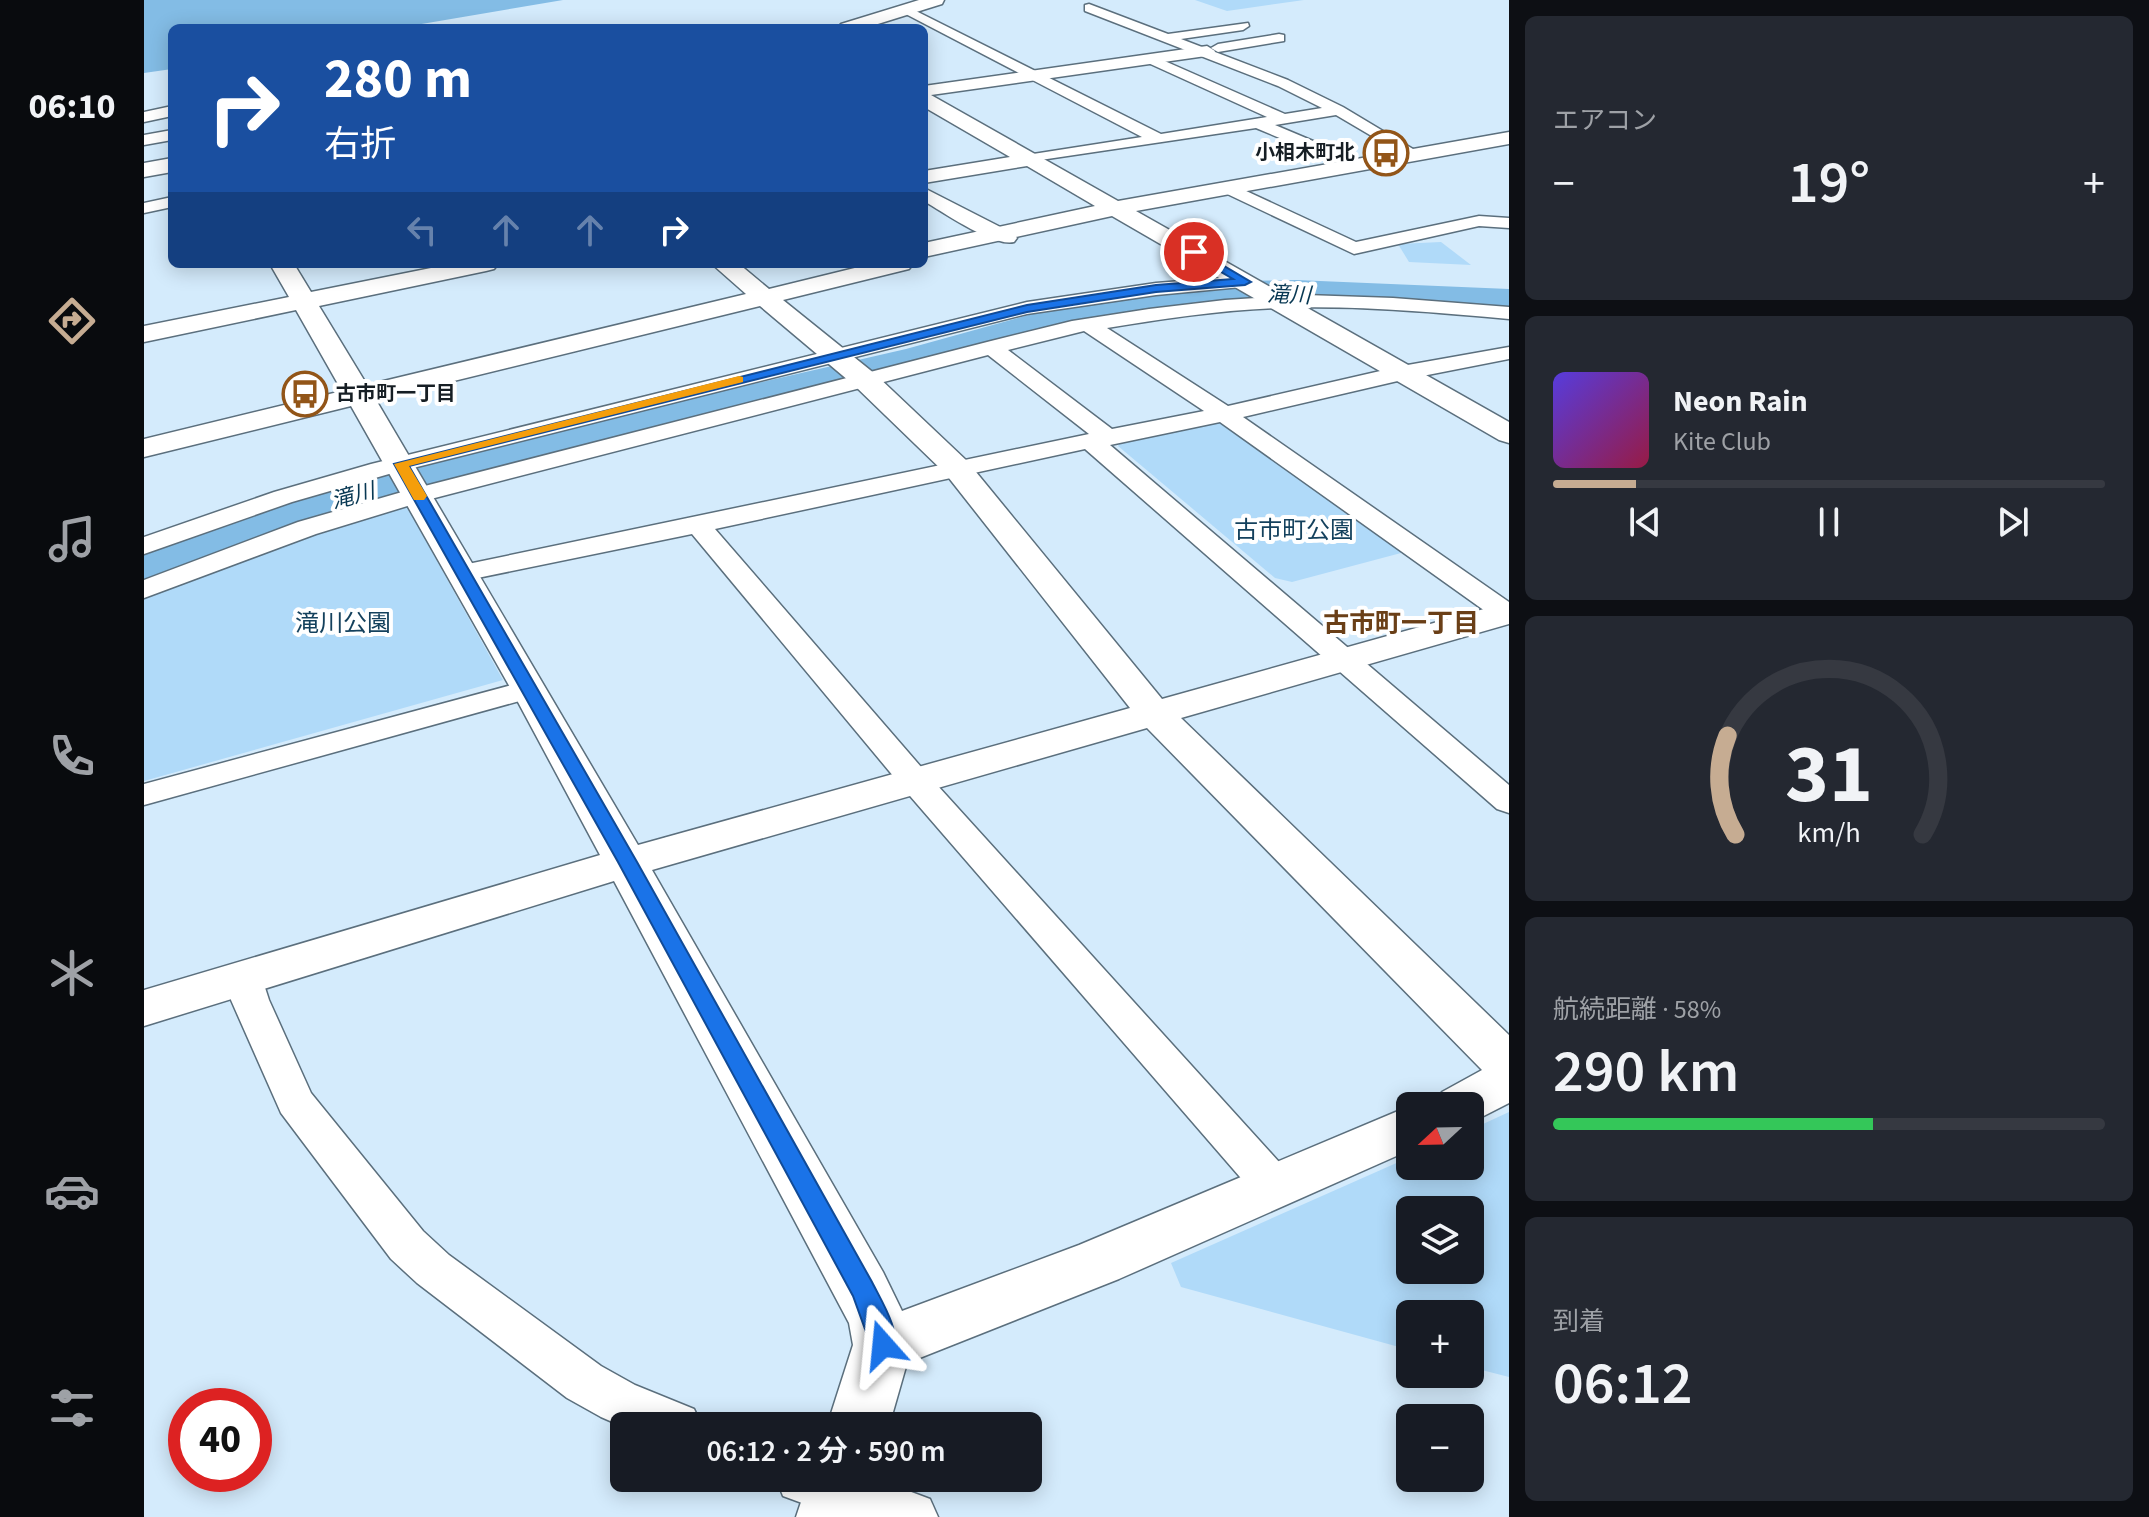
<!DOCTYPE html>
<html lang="ja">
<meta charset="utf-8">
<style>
:root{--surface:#171b24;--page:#242831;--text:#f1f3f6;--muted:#9ea1a6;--line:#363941;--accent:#c6ac92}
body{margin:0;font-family:"Source Sans 3","Noto Sans JP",sans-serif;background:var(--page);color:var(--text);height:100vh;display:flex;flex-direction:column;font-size:30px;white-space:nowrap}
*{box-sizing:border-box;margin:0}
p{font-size:26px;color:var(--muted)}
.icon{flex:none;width:44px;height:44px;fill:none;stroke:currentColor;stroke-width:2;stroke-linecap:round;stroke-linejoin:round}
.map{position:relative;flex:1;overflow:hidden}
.drawer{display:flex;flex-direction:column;gap:16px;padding:16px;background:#0d0f14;width:640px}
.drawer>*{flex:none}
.top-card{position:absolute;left:24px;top:24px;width:760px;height:244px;border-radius:12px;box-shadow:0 4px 20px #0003;background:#1a4fa0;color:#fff;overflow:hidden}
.needle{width:52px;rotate:248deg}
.buttons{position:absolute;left:1252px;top:1092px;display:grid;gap:16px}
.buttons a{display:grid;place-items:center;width:88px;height:88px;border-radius:12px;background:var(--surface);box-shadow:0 4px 20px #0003;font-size:40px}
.speed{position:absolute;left:24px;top:1388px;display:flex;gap:16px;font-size:40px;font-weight:700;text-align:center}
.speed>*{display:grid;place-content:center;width:104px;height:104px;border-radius:50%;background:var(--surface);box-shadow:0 4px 20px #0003;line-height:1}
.speed .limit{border:12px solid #d22;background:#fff;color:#111}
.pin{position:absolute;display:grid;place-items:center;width:68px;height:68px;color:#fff;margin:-34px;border:4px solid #fff;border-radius:50%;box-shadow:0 2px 8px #0007}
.me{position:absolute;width:88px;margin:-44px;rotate:342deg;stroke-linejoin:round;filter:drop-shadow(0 0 6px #0008)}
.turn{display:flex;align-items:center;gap:28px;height:168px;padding:0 24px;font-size:36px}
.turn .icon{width:104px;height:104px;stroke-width:2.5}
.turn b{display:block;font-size:56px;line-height:68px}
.lanes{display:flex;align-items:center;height:76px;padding:0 24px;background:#0003;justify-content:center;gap:40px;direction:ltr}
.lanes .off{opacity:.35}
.big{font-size:60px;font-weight:600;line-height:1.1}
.drawer .widget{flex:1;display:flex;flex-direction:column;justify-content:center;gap:12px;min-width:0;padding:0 28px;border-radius:12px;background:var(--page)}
.drawer .dial{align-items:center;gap:0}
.dial svg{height:208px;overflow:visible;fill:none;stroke:var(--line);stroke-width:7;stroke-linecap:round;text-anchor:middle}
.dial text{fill:var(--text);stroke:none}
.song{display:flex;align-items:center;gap:24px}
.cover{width:96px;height:96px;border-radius:12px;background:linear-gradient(135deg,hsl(250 70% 55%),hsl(340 70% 35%))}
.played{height:8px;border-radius:4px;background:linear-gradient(90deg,var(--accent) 15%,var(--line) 15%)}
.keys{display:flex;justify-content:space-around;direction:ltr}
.heat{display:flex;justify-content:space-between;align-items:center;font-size:44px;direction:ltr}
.charge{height:12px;border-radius:6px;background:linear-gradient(90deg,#34c759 58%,var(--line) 0)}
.trip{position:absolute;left:466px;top:1412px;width:432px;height:80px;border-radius:12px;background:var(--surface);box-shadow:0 4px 20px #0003;font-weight:600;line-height:80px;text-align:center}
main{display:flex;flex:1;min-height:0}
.dock{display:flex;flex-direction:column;width:144px;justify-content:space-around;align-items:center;background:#090b0e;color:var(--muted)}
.dock .icon{width:56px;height:56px}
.dock .on{color:var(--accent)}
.dock b{font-size:36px;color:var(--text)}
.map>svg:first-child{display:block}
</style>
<main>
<nav class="dock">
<b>06:10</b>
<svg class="icon on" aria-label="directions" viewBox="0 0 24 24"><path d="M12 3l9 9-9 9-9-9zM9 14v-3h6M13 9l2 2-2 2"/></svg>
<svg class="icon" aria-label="music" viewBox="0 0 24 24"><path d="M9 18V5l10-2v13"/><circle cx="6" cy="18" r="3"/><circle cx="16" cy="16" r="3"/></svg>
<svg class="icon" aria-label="phone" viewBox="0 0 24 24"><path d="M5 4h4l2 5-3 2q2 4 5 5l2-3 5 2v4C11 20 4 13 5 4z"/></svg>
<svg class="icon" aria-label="climate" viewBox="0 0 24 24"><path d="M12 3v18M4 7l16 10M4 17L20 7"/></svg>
<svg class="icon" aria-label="car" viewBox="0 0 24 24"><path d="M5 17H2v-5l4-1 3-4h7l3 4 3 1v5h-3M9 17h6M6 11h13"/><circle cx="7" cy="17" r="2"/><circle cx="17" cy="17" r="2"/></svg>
<svg class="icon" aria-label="filters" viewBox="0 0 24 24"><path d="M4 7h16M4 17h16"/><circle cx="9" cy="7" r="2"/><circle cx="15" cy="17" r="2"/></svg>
</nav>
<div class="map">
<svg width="1365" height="1517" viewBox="0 0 1365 1517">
<rect width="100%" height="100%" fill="#d4ebfc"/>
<g fill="#b0daf9" fill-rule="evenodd">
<path d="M1051,0H1160L1083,11Z"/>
<path d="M1297,242L1327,265L1265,262L1254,244Z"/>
<path d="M1067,420L1081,422L1260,545L1257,553L1148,582L1131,578L974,446L977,440Z"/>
<path d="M262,505L359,680L0,781V594L95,556Z"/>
<path d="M1365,1112V1377L1326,1367V1314H1266V1350L1037,1287L1027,1263L1266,1157V1166H1326V1130ZM1326,1210V1270H1266V1210Z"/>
</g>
<path fill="#83bce5" d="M0,0H419L254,28H28V69L0,73Z"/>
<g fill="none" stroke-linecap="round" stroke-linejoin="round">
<path fill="#83bce5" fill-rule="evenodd" d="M1152,280L1365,289V313L1152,302L1089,305L907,333L786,368L406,458L252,499L143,531L0,582V548L107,509L218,479L396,433L762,349L903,310L1089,281Z"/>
<g stroke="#5b6f7d" stroke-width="3">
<g id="minor">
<path d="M945,4L1024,34L1104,23L1105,26L1099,30L1037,39L1144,80L1199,107L1279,155L1271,160L1265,158L1192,115L1131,125L1219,162L1221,165L1219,168H1207L1112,128L883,162V156L889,154L998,137L756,11L766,8L1017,134L1123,117L1002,62L1000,59L1007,55L1141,114L1178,108L1134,86L941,11V5Z"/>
<path d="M1135,34L1140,35V41L1074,52L1067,48L1074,44Z"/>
<path d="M28,106V116L0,122V112Z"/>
<path d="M28,130V140L0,145V135Z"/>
<path d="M1085,183L1212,242L1335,216L1365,218V228L1335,226L1210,254L1079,192L1076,188L1079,184Z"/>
<path d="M780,188L870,234L873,238L870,242C849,247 799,212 780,201Z"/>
<path d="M28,197V207L0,213V203Z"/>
<path d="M1101,276L1108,278L1111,282L1108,286L1012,295L883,314L245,474L148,502L0,554V537L130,492L227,464L883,302L1012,283Z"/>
<path d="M1162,295L1249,298L1365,307V319C1288,312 1210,305 1133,308C1076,310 1019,319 963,328L1084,406L1258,366L1365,347V359L1258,380L1099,417L1365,602V623L1355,621L1076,422L966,445L1365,785V813L1353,809L941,449L571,529L784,775L1145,1173L1152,1186L1145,1199L1130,1204L1115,1199L760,789L548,534L319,581L309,579L305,573L309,567L319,565L945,434L844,355L283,500L172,534L0,598V580L154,522L265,490L847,341L928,321L1005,309L1081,300ZM940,331L1060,411L968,429L864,350Z"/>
<path d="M386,680L397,683L401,689L397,695L0,805V784Z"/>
<path d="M102,965L115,969L125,1000L167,1093L279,1231L305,1255L457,1366L491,1385L550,1409L558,1426L480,1427L457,1417L423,1398L273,1283L247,1259L137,1113L87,1000L83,979L89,969Z"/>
<path d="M632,1478H730L786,1499L794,1517H696L639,1496Z"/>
</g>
</g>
<g stroke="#5b6f7d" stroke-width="3">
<g id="tertiary">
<path d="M1063,46L1071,51L1069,55L787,95L974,201L1365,132V144L992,211L1365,422V443L1355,440L968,216L780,257V243L951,206L883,166L780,183V171L866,157L780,107V86Z"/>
<path d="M126,264H150L167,292L307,264H354L350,269L342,271L175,306L223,385L602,294L568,264H595L625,289L727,264H769L765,269L639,300L731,374L823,461L1018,699L1365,602V624L1037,718L1365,1035V1103L1326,1123V1106H1290L1298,1092L1338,1070L1003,728L508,870L739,1272L758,1311L935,1245L1266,1106V1150L975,1279L763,1363L745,1426H683L709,1345L705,1323L470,881L0,1026V990L456,855L367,689L207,406L0,457V439L198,391L152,310L0,342V326L145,297ZM616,306L711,386L801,473L986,708L494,845L232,400Z"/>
<path d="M665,1478H729L716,1517H652Z"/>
</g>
</g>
<g stroke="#5b6f7d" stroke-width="3">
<g id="primary">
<path d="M775,0H800L798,4L721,28H694L697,24Z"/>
<path d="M28,158V172L0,177V163Z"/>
</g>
</g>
<use href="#minor" fill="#fff" fill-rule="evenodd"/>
<use href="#tertiary" fill="#fff" fill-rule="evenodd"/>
<use href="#primary" fill="#fff" fill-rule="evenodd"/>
</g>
<path fill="#1a73e8" stroke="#114b97" stroke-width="2" d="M1046,250H1053L1107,282L1101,285L1012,292L883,312L265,466L493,862L728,1282C738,1302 758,1333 749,1354L739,1358L730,1354L709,1296L474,862L250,464L883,305L1012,285L1089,279L1046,254Z"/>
<path fill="#f59e0b" d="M595,376L599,377V382L265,466L283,496L280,500H270L250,464Z"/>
<defs>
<g id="bus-ring" transform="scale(2.3)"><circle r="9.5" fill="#fff" stroke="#925518" stroke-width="1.5"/><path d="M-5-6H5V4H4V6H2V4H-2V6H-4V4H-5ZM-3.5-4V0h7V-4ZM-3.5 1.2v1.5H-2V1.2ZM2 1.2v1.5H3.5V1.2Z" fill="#925518"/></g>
</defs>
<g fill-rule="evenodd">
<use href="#bus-ring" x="1242" y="153"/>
<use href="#bus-ring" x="161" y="394"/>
</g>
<g text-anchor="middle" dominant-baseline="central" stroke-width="8" stroke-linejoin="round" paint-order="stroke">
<g font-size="20" font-weight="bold" fill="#161e24" stroke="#fff" text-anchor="end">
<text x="1211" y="153">小相木町北</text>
<text x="192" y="394" text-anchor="start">古市町一丁目</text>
</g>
<g font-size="22" font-style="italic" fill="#083853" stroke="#fff">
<text transform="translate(1145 295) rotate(2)">滝川</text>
<text transform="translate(209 496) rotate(-15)">滝川</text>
</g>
<g font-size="24" fill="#14415d" stroke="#fff">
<text x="1150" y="530">古市町公園</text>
<text x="199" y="623">滝川公園</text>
</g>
<g font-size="26" font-weight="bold" fill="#6a3f17" stroke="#fff">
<text x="1257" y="623">古市町一丁目</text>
</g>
</g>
</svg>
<div class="buttons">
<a><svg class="needle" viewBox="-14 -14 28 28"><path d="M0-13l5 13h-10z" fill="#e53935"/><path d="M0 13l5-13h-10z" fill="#9ea1a6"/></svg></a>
<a><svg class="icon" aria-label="layers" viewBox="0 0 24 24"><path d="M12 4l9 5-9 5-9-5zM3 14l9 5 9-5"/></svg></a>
<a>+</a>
<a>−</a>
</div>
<div class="speed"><div class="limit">40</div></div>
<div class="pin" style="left:1050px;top:252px;background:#d93025"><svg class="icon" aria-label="arrive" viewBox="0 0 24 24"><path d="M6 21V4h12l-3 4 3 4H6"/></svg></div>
<svg class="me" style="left:739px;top:1345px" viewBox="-20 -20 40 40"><path d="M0-17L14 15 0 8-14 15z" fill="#1a73e8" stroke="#fff" stroke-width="4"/></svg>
<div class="trip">06:12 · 2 分 · 590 m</div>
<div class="top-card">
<div class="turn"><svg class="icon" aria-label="right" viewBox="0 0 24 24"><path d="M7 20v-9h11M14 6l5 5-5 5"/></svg><div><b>280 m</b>右折</div></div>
<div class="lanes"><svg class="icon off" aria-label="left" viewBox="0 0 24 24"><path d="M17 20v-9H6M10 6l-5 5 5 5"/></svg><svg class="icon off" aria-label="ahead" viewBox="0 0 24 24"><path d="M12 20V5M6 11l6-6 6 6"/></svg><svg class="icon off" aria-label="ahead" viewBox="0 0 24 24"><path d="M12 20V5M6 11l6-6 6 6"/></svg><svg class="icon" aria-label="right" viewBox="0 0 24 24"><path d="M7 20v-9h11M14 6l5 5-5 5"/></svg></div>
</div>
</div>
<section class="drawer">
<div class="widget"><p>エアコン</p>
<div class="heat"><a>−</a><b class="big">19°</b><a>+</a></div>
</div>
<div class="widget">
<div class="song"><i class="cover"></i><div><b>Neon Rain</b><p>Kite Club</p></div></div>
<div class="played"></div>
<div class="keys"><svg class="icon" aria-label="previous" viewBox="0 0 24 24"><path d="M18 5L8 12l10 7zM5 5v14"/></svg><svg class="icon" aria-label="pause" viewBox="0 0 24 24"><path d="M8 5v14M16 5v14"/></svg><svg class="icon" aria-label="next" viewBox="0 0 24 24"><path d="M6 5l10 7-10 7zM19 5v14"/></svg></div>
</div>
<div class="widget dial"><svg viewBox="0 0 100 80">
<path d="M14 69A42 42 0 1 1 86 69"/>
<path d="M14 69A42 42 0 0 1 11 31" stroke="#c6ac92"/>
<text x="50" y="56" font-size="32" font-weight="700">31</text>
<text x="50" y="72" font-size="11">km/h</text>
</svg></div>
<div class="widget"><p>航続距離 · 58%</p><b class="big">290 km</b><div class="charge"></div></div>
<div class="widget"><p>到着</p><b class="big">06:12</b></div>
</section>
</main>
